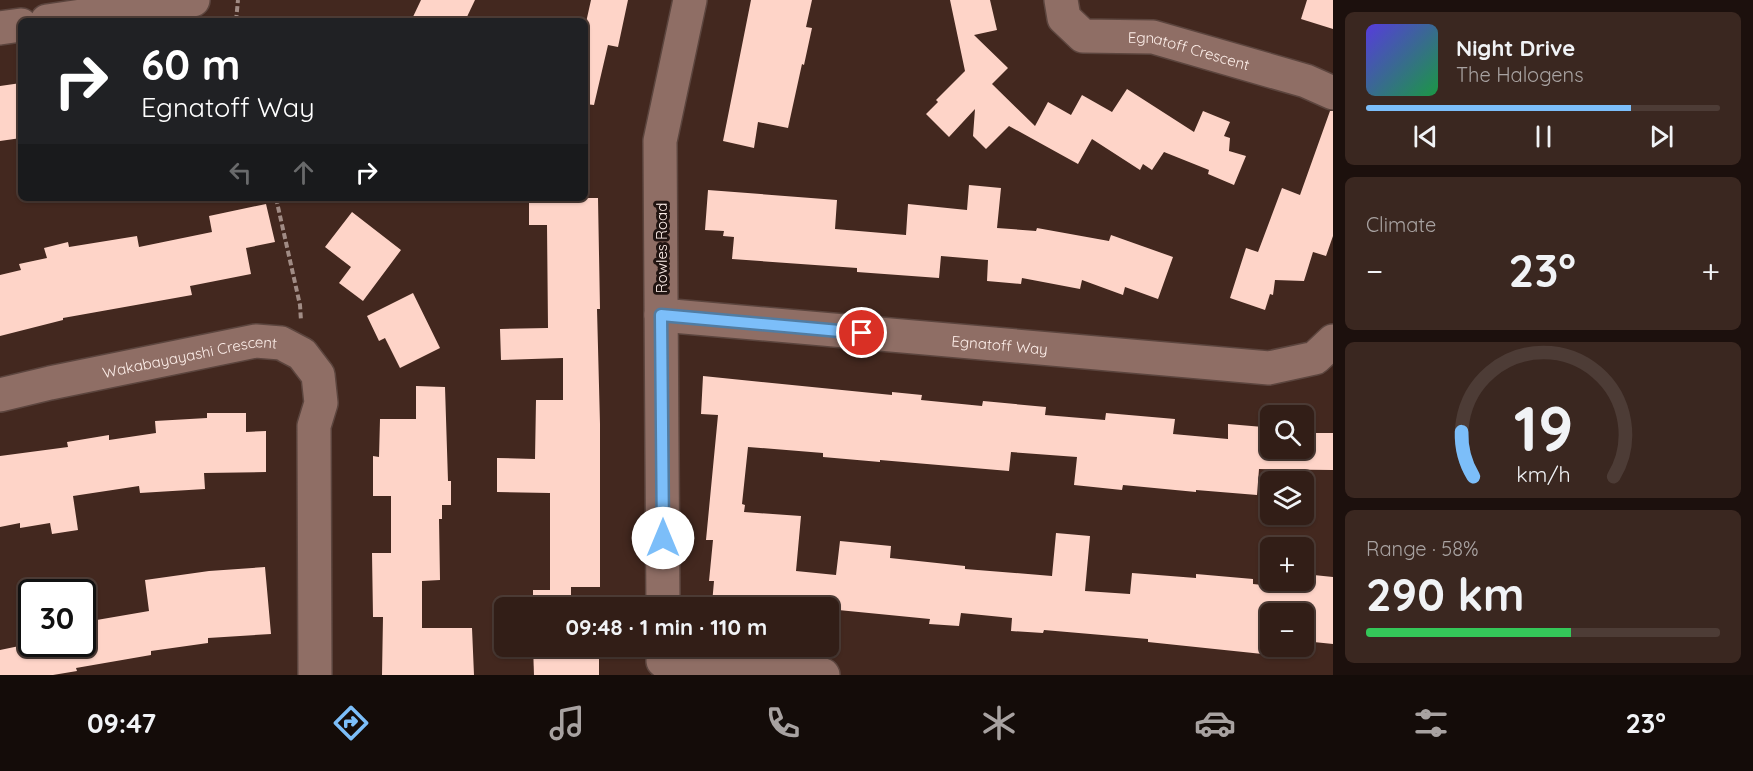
<!DOCTYPE html>
<meta charset="utf-8">
<style>
:root{--surface:#321e17;--page:#3a2720;--text:#f1f3f6;--muted:#a8a2a1;--line:#4d3c36;--accent:#7cbef9}
body{margin:0;font-family:Quicksand,sans-serif;background:var(--page);color:var(--text);height:100vh;display:flex;flex-direction:column;font-size:22px;white-space:nowrap}
*{box-sizing:border-box;margin:0}
p{font-size:20px;color:var(--muted)}
.icon{flex:none;width:33px;height:33px;fill:none;stroke:currentColor;stroke-width:2;stroke-linecap:round;stroke-linejoin:round}
.map{position:relative;flex:1;overflow:hidden}
.side{display:flex;flex-direction:column;gap:12px;padding:12px;background:#1c100d;width:420px}
.side>*{flex:none}
.banner{position:absolute;left:18px;top:18px;width:570px;height:183px;border-radius:9px;box-shadow:0 2px 4px #0004,0 0 0 2px var(--line);background:#202124;color:#fff;overflow:hidden}
.fabs{position:absolute;left:1260px;top:405px;display:grid;gap:12px}
.fabs a{display:grid;place-items:center;width:54px;height:54px;border-radius:9px;background:var(--surface);box-shadow:0 2px 4px #0004,0 0 0 2px var(--line);font-size:30px}
.speed{position:absolute;left:18px;top:579px;display:flex;gap:12px;font-size:30px;font-weight:700;text-align:center}
.speed>*{display:grid;place-content:center;width:78px;height:78px;border-radius:50%;background:var(--surface);box-shadow:0 2px 4px #0004,0 0 0 2px var(--line);line-height:1}
.speed .limit{border:3px solid #111;border-radius:9px;background:#fff;color:#111}
.pin{position:absolute;display:grid;place-items:center;width:51px;height:51px;color:#fff;margin:-26px;border:3px solid #fff;border-radius:50%;box-shadow:0 2px 6px #0007}
.me{position:absolute;width:66px;margin:-33px;rotate:0deg;stroke-linejoin:round;filter:drop-shadow(0 0 4px #0008)}
.turn{display:flex;align-items:center;gap:21px;height:126px;padding:0 24px;font-size:27px}
.turn .icon{width:78px;height:78px;stroke-width:2.5}
.turn b{display:block;font-size:42px;line-height:51px}
.lanes{display:flex;align-items:center;height:57px;padding:0 24px;background:#0003;justify-content:center;gap:30px;direction:ltr}
.lanes .off{opacity:.35}
.big{font-size:45px;font-weight:700;line-height:1.1}
.side .widget{flex:1;display:flex;flex-direction:column;justify-content:center;gap:9px;min-width:0;padding:0 21px;border-radius:9px;background:var(--page)}
.side .dial{align-items:center;gap:0}
.dial svg{height:156px;overflow:visible;fill:none;stroke:var(--line);stroke-width:7;stroke-linecap:round;text-anchor:middle}
.dial text{fill:var(--text);stroke:none}
.song{display:flex;align-items:center;gap:18px}
.cover{width:72px;height:72px;border-radius:9px;background:linear-gradient(135deg,hsl(250 70% 55%),hsl(140 70% 35%))}
.played{height:6px;border-radius:3px;background:linear-gradient(90deg,var(--accent) 75%,var(--line) 75%)}
.keys{display:flex;justify-content:space-around;direction:ltr}
.heat{display:flex;justify-content:space-between;align-items:center;font-size:33px;direction:ltr}
.charge{height:9px;border-radius:4px;background:linear-gradient(90deg,#34c759 58%,var(--line) 0)}
.trip{position:absolute;left:494px;top:597px;width:345px;height:60px;border-radius:9px;background:var(--surface);box-shadow:0 2px 4px #0004,0 0 0 2px var(--line);font-weight:700;line-height:60px;text-align:center}
.menu{display:flex;height:96px;justify-content:space-around;align-items:center;background:#140c09;color:var(--muted)}
.menu .icon{width:42px;height:42px}
.menu .selected{color:var(--accent)}
.menu b{font-size:27px;color:var(--text)}
main{display:flex;flex:1;min-height:0}
.map>svg:first-child{display:block}
</style>
<main>
<div class="map">
<svg width="1333" height="675" viewBox="0 0 1333 675">
<rect width="100%" height="100%" fill="#43281f"/>
<g fill="#fed4c8">
<path d="M421,0H475L465,21H411Z"/>
<path d="M591,0H628L618,47L608,45L594,105L585,104V27Z"/>
<path d="M751,0H812L806,27L812,28L804,65L802,64L788,128L758,122L754,148L723,141Z"/>
<path d="M950,0H990L997,30L974,35L1008,68L992,84L1035,126L1048,102L1071,115L1082,95L1112,112L1127,89L1194,132L1203,111L1230,122L1224,136L1230,138L1229,151L1246,156L1234,185L1208,174L1209,170L1164,152L1152,170L1143,164L1140,170L1092,139L1078,164L1009,126L986,149L973,136L975,109L949,137L926,114L938,102L936,100L965,71Z"/>
<path d="M1307,0H1333V29L1301,19Z"/>
<path d="M21,83V138L0,141V86Z"/>
<path d="M1330,111H1333V236L1326,256L1313,252L1304,281L1275,280L1273,295L1270,294L1265,310L1230,298L1246,248L1258,252L1282,188L1300,195Z"/>
<path d="M969,185L1001,188L997,228L1036,231L1037,228L1109,241L1111,235L1173,257L1158,299L1125,287L1123,295L1082,280L1080,289L1022,278L1021,284L987,281L988,260L941,256L939,278L857,272V268L732,259L734,237L723,236L724,231L705,230L708,190L837,200L835,229L906,235L908,204L967,210Z"/>
<path d="M561,198H598L600,309H597L600,424V587H571V608H533V590H550V493L497,492V458L535,459L536,400H563V358L501,360L500,329L548,328L547,225H529V202H561Z"/>
<path d="M266,204L275,242L246,248L251,274L190,286L192,295L63,318V320L0,336V275L21,270L19,264L47,258L44,248L68,242L69,247L137,236L139,247L212,232L209,216Z"/>
<path d="M352,212L401,250L363,301L339,283L351,267L325,247Z"/>
<path d="M413,293L440,348L400,368L385,338L379,341L367,316Z"/>
<path d="M703,376L892,395V392L922,395L921,400L982,406L983,401L1046,407L1045,415L1105,420L1106,413L1175,419L1173,434L1228,439V424L1263,427L1261,448H1304V433H1333V470L1259,469L1257,495L1196,490V492L1123,485L1122,490L1074,485L1077,457L1011,452L1009,471L880,460V462L823,457V453L748,447L742,504L745,505L744,512L801,516L796,571L836,575L840,541L891,546L890,558L965,566V569L1052,576L1056,533L1090,536L1085,591L1130,594L1132,573L1196,578V574L1253,579V584L1299,589V580H1304V574L1333,577V644L1304,641V614H1270V646H1291V657L1148,642V639L1044,630L1043,633L1011,631L1012,618L961,613L959,626L929,624L930,619L828,609V608H746L712,604L714,581H709L713,540H706L718,415L701,414Z"/>
<path d="M416,386L445,387L448,481H451V505H442V519H439L440,580L422,581V628H472L474,675H382L383,617H373L372,553H391V496H373V456L379,457L380,419H416Z"/>
<path d="M207,413H246V432L266,431V472L204,473L205,489L140,493L139,486L73,496L78,530L52,534L50,523L20,528V523L0,527V456L68,447L67,442L109,435V440L156,433L155,421L207,418Z"/>
<path d="M265,567L271,634L208,638V643L151,651V655L76,668L77,671L53,675H0V650L29,644H89L85,622L149,611L145,580L209,571Z"/>
<path d="M533,646H599V675H534Z"/>
</g>
<g fill="none" stroke-linecap="round" stroke-linejoin="round">
<g stroke="#5c453e" stroke-width="36">
<g id="minor">
<path id="s1" d="M1061,0L1064,18L1083,36L1153,37L1306,81L1333,93"/>
<path d="M47,21L193,0"/>
<path d="M0,28L21,25"/>
<path id="s2" d="M661,315L1269,368L1315,358L1333,341"/>
<path id="s3" d="M0,395L50,383L256,341L281,343L302,354L318,375L321,403L314,426L315,675"/>
<path d="M663,608L660,141L690,0"/>
<path d="M663,661L823,675"/>
</g>
</g>
<g stroke="#a18c85" stroke-width="4" stroke-dasharray="6 3" stroke-linecap="butt">
<path d="M236,21L238,0"/>
<path d="M276,198L300,305L301,321"/>
</g>
<use href="#minor" stroke="#8f6e65" stroke-width="33"/>
</g>
<g fill="none" stroke-linecap="round" stroke-linejoin="round">
<g stroke="#517ca2" stroke-width="15">
<path id="route" d="M663,538L661,315L862,333"/>
</g>
<use href="#route" stroke="#7cbef9" stroke-width="10"/>
</g>
<g text-anchor="middle" dominant-baseline="central" stroke-width="6" stroke-linejoin="round" paint-order="stroke">
<g font-size="15" fill="#fdeee9" stroke="#211411">
<text stroke="none"><textPath href="#s1" startOffset="152">Egnatoff Crescent</textPath></text>
<text transform="translate(661 248) rotate(-90)">Rowles Road</text>
<text stroke="none"><textPath href="#s2" startOffset="340">Egnatoff Way</textPath></text>
<text stroke="none"><textPath href="#s3" startOffset="194">Wakabayayashi Crescent</textPath></text>
</g>
</g>
</svg>
<div class="fabs">
<a><svg class="icon" aria-label="search" viewBox="0 0 24 24"><circle cx="10" cy="10" r="6"/><path d="M15 15l6 6"/></svg></a>
<a><svg class="icon" aria-label="layers" viewBox="0 0 24 24"><path d="M12 4l9 5-9 5-9-5zM3 14l9 5 9-5"/></svg></a>
<a>+</a>
<a>−</a>
</div>
<div class="speed"><div class="limit">30</div></div>
<div class="pin" style="left:862px;top:333px;background:#d93025"><svg class="icon" aria-label="arrive" viewBox="0 0 24 24"><path d="M6 21V4h12l-3 4 3 4H6"/></svg></div>
<svg class="me" style="left:663px;top:538px" viewBox="-20 -20 40 40"><circle r="19" fill="#fff"/><path d="M0-13L10 11 0 6-10 11z" fill="#7cbef9"/></svg>
<div class="trip">09:48 · 1 min · 110 m</div>
<div class="banner">
<div class="turn"><svg class="icon" aria-label="right" viewBox="0 0 24 24"><path d="M7 20v-9h11M14 6l5 5-5 5"/></svg><div><b>60 m</b>Egnatoff Way</div></div>
<div class="lanes"><svg class="icon off" aria-label="left" viewBox="0 0 24 24"><path d="M17 20v-9H6M10 6l-5 5 5 5"/></svg><svg class="icon off" aria-label="ahead" viewBox="0 0 24 24"><path d="M12 20V5M6 11l6-6 6 6"/></svg><svg class="icon" aria-label="right" viewBox="0 0 24 24"><path d="M7 20v-9h11M14 6l5 5-5 5"/></svg></div>
</div>
</div>
<section class="side">
<div class="widget">
<div class="song"><i class="cover"></i><div><b>Night Drive</b><p>The Halogens</p></div></div>
<div class="played"></div>
<div class="keys"><svg class="icon" aria-label="previous" viewBox="0 0 24 24"><path d="M18 5L8 12l10 7zM5 5v14"/></svg><svg class="icon" aria-label="pause" viewBox="0 0 24 24"><path d="M8 5v14M16 5v14"/></svg><svg class="icon" aria-label="next" viewBox="0 0 24 24"><path d="M6 5l10 7-10 7zM19 5v14"/></svg></div>
</div>
<div class="widget"><p>Climate</p>
<div class="heat"><a>−</a><b class="big">23°</b><a>+</a></div>
</div>
<div class="widget dial"><svg viewBox="0 0 100 80">
<path d="M14 69A42 42 0 1 1 86 69"/>
<path d="M14 69A42 42 0 0 1 8 46" stroke="#7cbef9"/>
<text x="50" y="56" font-size="32" font-weight="700">19</text>
<text x="50" y="72" font-size="11">km/h</text>
</svg></div>
<div class="widget"><p>Range · 58%</p><b class="big">290 km</b><div class="charge"></div></div>
</section>
</main>
<nav class="menu">
<b>09:47</b>
<svg class="icon selected" aria-label="directions" viewBox="0 0 24 24"><path d="M12 3l9 9-9 9-9-9zM9 14v-3h6M13 9l2 2-2 2"/></svg>
<svg class="icon" aria-label="music" viewBox="0 0 24 24"><path d="M9 18V5l10-2v13"/><circle cx="6" cy="18" r="3"/><circle cx="16" cy="16" r="3"/></svg>
<svg class="icon" aria-label="phone" viewBox="0 0 24 24"><path d="M5 4h4l2 5-3 2q2 4 5 5l2-3 5 2v4C11 20 4 13 5 4z"/></svg>
<svg class="icon" aria-label="climate" viewBox="0 0 24 24"><path d="M12 3v18M4 7l16 10M4 17L20 7"/></svg>
<svg class="icon" aria-label="car" viewBox="0 0 24 24"><path d="M5 17H2v-5l4-1 3-4h7l3 4 3 1v5h-3M9 17h6M6 11h13"/><circle cx="7" cy="17" r="2"/><circle cx="17" cy="17" r="2"/></svg>
<svg class="icon" aria-label="filters" viewBox="0 0 24 24"><path d="M4 7h16M4 17h16"/><circle cx="9" cy="7" r="2"/><circle cx="15" cy="17" r="2"/></svg>
<b>23°</b>
</nav>
